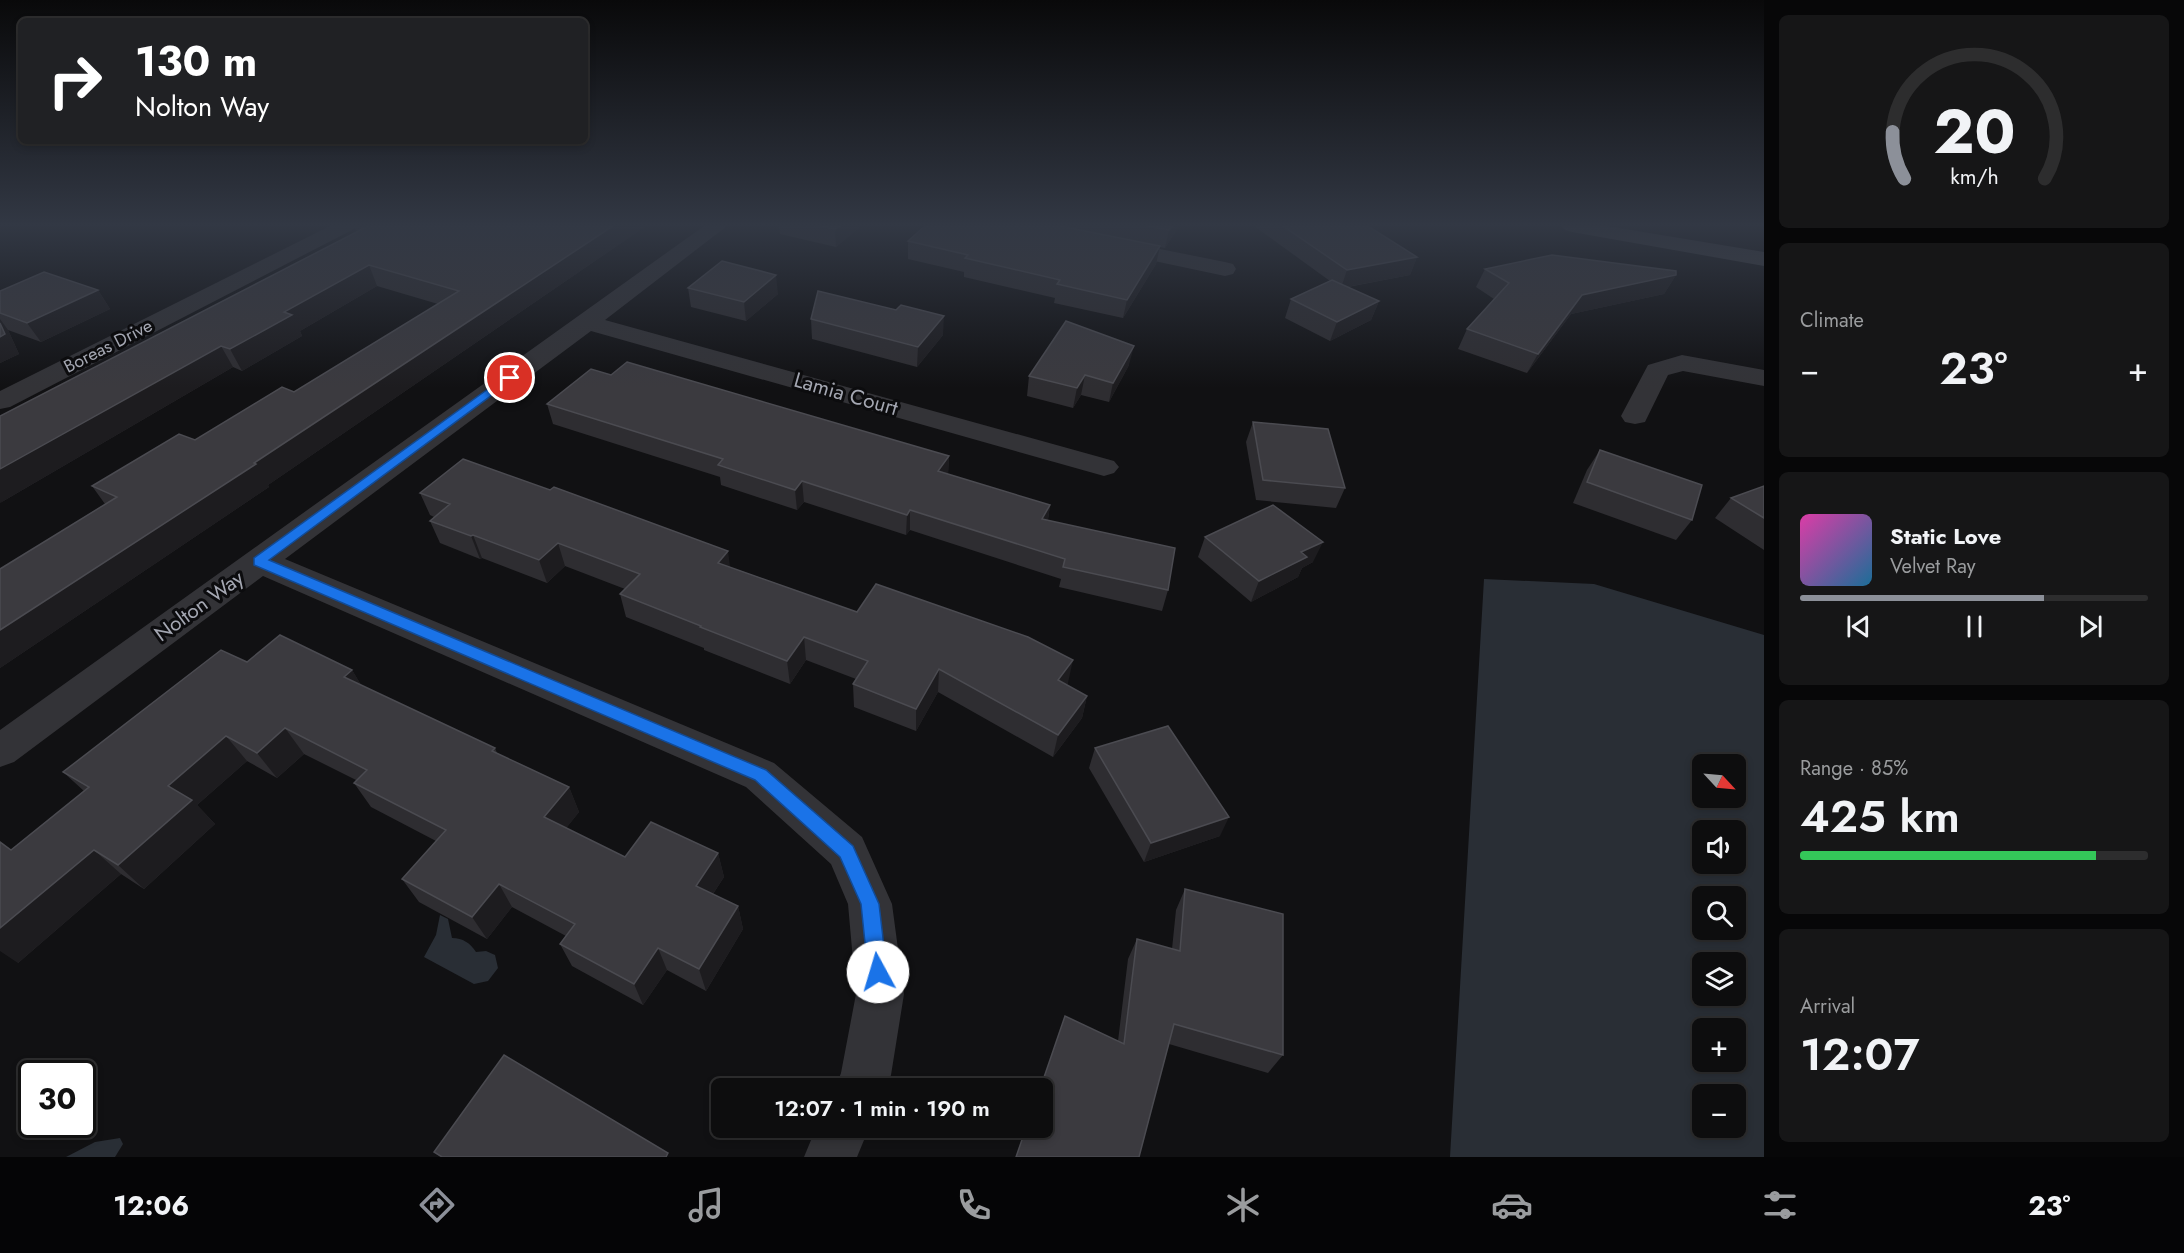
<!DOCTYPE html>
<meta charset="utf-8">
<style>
:root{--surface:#0d0d0e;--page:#161617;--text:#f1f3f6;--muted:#9a9c9e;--line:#2d2d2e;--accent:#8c9099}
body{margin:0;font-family:Jost,sans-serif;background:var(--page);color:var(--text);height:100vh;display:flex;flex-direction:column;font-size:22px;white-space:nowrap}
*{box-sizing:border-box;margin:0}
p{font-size:20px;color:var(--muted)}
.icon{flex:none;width:33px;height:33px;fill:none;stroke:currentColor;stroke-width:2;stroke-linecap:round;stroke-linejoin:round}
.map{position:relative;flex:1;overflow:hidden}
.details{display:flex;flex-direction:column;gap:15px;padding:15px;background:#070708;width:420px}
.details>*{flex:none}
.hud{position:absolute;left:18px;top:18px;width:570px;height:126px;border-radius:9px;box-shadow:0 3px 9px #0003,0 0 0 2px var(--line);background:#202124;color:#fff;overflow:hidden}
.needle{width:39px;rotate:116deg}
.buttons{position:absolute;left:1692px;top:754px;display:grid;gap:12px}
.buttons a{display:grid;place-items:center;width:54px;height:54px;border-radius:9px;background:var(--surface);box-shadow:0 3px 9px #0003,0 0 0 2px var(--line);font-size:30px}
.speed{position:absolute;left:18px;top:1060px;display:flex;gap:12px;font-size:30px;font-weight:700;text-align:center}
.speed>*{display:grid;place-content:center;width:78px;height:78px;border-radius:50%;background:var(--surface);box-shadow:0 3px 9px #0003,0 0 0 2px var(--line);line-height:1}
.speed .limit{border:3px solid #111;border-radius:9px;background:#fff;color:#111}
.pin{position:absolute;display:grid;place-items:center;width:51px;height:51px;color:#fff;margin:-26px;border:3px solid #fff;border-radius:50%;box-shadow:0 2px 6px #0007}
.me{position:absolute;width:66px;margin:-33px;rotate:354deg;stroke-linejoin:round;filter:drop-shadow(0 0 4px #0008)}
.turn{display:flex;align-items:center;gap:21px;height:126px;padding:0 18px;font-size:27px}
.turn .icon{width:78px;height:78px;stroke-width:2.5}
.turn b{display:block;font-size:42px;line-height:51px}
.big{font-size:45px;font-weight:600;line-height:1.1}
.details .card{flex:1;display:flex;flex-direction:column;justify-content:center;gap:9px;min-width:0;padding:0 21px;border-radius:9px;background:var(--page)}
.details .dial{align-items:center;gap:0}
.dial svg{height:156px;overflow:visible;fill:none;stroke:var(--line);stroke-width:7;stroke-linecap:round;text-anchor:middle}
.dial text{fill:var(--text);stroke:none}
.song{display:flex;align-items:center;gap:18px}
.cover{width:72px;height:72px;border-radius:9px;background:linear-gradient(135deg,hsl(320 70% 55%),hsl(200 70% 35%))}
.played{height:6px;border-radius:3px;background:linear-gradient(90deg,var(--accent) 70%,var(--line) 70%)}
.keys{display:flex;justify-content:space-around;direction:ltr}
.heat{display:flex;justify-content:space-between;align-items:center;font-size:33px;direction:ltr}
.charge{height:9px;border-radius:4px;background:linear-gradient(90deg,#34c759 85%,var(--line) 0)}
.trip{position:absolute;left:711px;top:1078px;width:342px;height:60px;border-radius:9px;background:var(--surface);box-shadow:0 3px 9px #0003,0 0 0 2px var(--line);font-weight:600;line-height:60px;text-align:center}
.menu{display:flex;height:96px;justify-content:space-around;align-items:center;background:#050506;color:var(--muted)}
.menu .icon{width:42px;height:42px}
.menu .current{color:var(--accent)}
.menu b{font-size:27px;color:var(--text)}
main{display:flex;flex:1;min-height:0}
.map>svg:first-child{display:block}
</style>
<main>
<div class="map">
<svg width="1764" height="1157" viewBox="0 0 1764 1157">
<rect width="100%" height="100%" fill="#111113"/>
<g fill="#292e35" fill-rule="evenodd">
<path d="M1484,579L1594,584L1764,635V1157H1450ZM1702,765H1736V798H1702ZM1702,831H1736V864H1702ZM1702,897H1736V930H1702ZM1702,963H1736V996H1702ZM1702,1029H1736V1062H1702ZM1702,1095H1736V1128H1702Z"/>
<path d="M440,915L448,919L452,938C463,938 470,943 476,952L486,951L495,955L498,968L488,981L474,984L424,957L436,935Z"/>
<path d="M120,1138L123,1144L115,1157H66L95,1142Z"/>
</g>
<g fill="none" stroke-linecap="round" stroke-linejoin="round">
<g fill="#333337" fill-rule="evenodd">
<path d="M330,226H355L352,230L10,407L0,409V391Z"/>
<path d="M704,226H727L605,320L1114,461L1119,467L1114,473L1104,476L591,331L285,559L774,763L862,837L892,904L904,994L891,1075L885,1089H835L841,1073L856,994L848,904L831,864L746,787L263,576L14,762L0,767V730Z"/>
<path d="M1115,240L1225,262L1233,264L1236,269L1233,274L1225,276L1107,251L1104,246L1107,241Z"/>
<path d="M1682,355L1764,370V386L1683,371L1668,375L1645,422L1635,424L1625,422L1621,416L1648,365Z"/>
<path d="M816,1128H869L857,1157H804Z"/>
</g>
<path fill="#414247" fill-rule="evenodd" d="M1562,226H1607L1764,252V266L1572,232L1565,230Z"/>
</g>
<g fill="#2e2d31">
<path d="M353,226H646L268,485L269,487L0,668V569L105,504L92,486L195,440L294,392L438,304L377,286L300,331L302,336L242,371L233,367L0,503L358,231L355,230Z"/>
<path d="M779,226H861L836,247L780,234Z"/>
<path d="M925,226H1179L1165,248L1160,247L1156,264L1123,318L1054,303L1055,298L964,277V272L908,259V241Z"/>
<path d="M1254,226H1368L1417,257L1410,275L1348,287L1379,301L1371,320L1330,341L1285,318L1291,299L1330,281Z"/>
<path d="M1485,269L1676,275L1664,294L1571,314L1527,373L1458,349L1467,329L1494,299L1476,287Z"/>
<path d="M688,288L778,294L746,321L691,307Z"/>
<path d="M98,290L110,309L41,342L8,330L19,354L0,363V313Z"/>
<path d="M896,310L943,335L917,367L812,339L811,319Z"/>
<path d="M1129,365L1109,402L1081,395L1073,408L1027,396L1029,376Z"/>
<path d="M611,375L949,456L948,474L1050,505L1048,520L1168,590L1162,611L1059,587L1061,579L910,530L906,535L804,502L797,510L721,485L720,477L553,424L547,404Z"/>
<path d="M1253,422L1345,488L1336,508L1256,500L1246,442Z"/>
<path d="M1600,450L1692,520L1676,540L1573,503L1587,470Z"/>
<path d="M1764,486V550L1715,518L1731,498Z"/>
<path d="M420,493L730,567L857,612L1068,683L1066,685L1087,696L1082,718L1053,757L938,692L916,731L854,707L853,684L856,679L806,660L790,684L704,650V648L626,617L620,594L625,589L565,566L547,583L482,558L480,559L440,543L430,521L434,517L430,515Z"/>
<path d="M1205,537L1313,562L1302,568L1298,577L1251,602L1198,557Z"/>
<path d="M247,662L352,670L361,685L495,748L497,753L569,787L579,812L566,828L625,857L718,853L724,877L713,894L738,906L743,929L706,991L667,970L643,1005L572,966L560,944L566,936L512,907L487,939L419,902L402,879L436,841L371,807L354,783L356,780L304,754L277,778L247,761L197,805L215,824L144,889L121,874L18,963L11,850L84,791L63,772Z"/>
<path d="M1095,748L1220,836L1144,862L1089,768Z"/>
<path d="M1185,889L1283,1055L1268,1073L1169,1044L1139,1157L1118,1041L1128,959L1137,939L1172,949L1176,910Z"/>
</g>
<g fill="#1d1c1f">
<path d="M613,226H646L268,485L269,487L0,668V630Z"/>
<path d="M840,226H861L836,247L835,229Z"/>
<path d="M1172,226H1179L1165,248L1169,230Z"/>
<path d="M1160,246L1156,264L1123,318L1127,300Z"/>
<path d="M1417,257L1410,275L1341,288L1347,270Z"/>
<path d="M369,265L377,286L300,331L302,336L242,371L230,349L284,312Z"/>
<path d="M776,275L778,294L746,321L744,302Z"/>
<path d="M1676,275L1664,294L1571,314L1527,373L1538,354L1582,295Z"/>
<path d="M98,290L110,309L41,342L27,323Z"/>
<path d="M1379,301L1371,320L1330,341L1337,322Z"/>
<path d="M944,316L943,335L917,367L918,347Z"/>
<path d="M0,319L8,330L19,354L0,363Z"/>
<path d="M221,346L233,367L0,503V469Z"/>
<path d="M1134,346L1129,365L1109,402L1113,383Z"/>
<path d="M1085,375L1081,395L1073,408L1077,388Z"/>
<path d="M949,456L948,476L938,471Z"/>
<path d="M802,481L804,502L797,510L795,490Z"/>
<path d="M1050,505L1047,526L1042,519Z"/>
<path d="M910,510V530L906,535L907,515Z"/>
<path d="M473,535L482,558L480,559L471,536Z"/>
<path d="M1323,542L1313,562L1302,568L1298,577L1251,602L1259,581L1301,552Z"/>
<path d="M558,543L565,566L547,583L539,560Z"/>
<path d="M728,551L731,574L718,563Z"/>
<path d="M804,637L806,660L790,684L787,661Z"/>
<path d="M1073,660L1068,683L1053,703L1058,680Z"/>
<path d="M939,669L938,692L916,731V709Z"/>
<path d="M352,670L368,696L344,677Z"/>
<path d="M1087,696L1082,718L1053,757L1058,735Z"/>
<path d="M285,728L304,754L277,778L257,753Z"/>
<path d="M226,736L247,761L197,805L215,824L144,889L118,865L168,786Z"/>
<path d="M569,787L579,812L556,841L544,817Z"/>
<path d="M1229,817L1220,836L1144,862L1151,843Z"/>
<path d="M94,850L121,874L18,963L0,951V928Z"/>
<path d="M718,853L724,877L703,909L696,886Z"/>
<path d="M499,884L512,907L487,939L472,917Z"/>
<path d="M738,906L743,929L706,991L699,969Z"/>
<path d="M658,948L667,970L643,1005L634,984Z"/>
</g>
<g fill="#3b3a3f" stroke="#4b4b51" stroke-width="1.5">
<path d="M368,226H613L254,463L256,464L0,630V569L117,497L92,486L179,434L195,440L282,387L294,392L459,291L369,265L284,312L292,315L230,349L221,346L0,469V416Z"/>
<path d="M820,226H840L835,229Z"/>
<path d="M925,226H1060L1160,246L1127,300L1057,284L1060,280L965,258L968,255L908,241Z"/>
<path d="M1146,226H1172L1169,230Z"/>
<path d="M1283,226H1368L1417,257L1347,270Z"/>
<path d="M1552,255L1676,271V275L1582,295L1538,354L1467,329L1509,283L1485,269Z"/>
<path d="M722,261L776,275L744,302L688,288Z"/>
<path d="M44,272L98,290L27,323L0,313V291Z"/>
<path d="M1332,280L1379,301L1337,322L1291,299Z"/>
<path d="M818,291L896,310L901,305L944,316L918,347L811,319Z"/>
<path d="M1066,321L1134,346L1113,383L1085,375L1077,388L1029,376Z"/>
<path d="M0,323L5,334L0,337Z"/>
<path d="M627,362L949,456L938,471L1050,505L1042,519L1175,548L1168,590L1063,567L1065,559L910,510L907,515L802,481L795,490L718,465L723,459L547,404L591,369L611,375Z"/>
<path d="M1253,422L1328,429L1345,488L1263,480Z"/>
<path d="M1600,450L1702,485L1692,520L1587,482Z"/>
<path d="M463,459L550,490L554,487L728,551L718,563L857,612L876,584L1028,637L1073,660L1058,680L1087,696L1058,735L939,669L916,709L853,684L868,661L804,637L787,661L700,627L701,626L620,594L640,574L558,543L539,560L473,535L471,536L430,521L450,504L420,493Z"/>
<path d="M1764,486V518L1731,498Z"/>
<path d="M1273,505L1323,542L1301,552L1307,557L1259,581L1205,537Z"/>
<path d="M280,635L352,670L344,677L495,748L492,751L569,787L544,817L625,857L651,822L718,853L696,886L738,906L699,969L658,948L634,984L560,944L575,924L499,884L472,917L402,879L446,830L354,783L367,770L285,728L257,753L226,736L168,786L192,800L118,865L94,850L0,928V842L11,850L89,787L63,772L221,650L247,662Z"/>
<path d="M1168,726L1229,817L1151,843L1095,748Z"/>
<path d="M1185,889L1283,914V1055L1174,1024L1139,1157H1016L1026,1128H1042V1089H1040L1065,1016L1124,1044L1137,939L1180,951Z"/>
<path d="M504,1055L668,1153L666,1157H442L434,1152Z"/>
</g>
<linearGradient id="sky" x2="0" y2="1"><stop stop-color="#09090a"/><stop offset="0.58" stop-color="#323844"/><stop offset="1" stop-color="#323844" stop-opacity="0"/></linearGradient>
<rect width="1764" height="388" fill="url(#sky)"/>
<path fill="#1a73e8" stroke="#114b97" stroke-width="1.5" d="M506,376L515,378L269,560L766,770L853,846L879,904L887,972L885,978L878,981L871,978L868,972L861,904L840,857L755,780L254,565V558Z"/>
<g text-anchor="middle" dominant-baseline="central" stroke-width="6" stroke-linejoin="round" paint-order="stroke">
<g font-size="18" fill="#a4a7b2" stroke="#0c0c0e">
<text transform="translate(108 346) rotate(-27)">Boreas Drive</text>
</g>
<g font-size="21" fill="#a4a7b2" stroke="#0c0c0e">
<text transform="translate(846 394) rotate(16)">Lamia Court</text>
<text transform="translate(199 606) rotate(-36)">Nolton Way</text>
</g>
</g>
</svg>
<div class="buttons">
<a><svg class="needle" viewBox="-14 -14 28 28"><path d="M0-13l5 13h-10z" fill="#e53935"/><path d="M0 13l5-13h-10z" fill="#9a9c9e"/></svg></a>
<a><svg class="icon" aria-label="sound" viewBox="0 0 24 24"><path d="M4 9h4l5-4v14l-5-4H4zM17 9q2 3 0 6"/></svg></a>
<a><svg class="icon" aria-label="search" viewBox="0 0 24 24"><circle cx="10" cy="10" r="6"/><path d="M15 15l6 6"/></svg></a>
<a><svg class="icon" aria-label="layers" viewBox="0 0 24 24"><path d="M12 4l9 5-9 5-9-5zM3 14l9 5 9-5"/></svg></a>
<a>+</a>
<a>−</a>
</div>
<div class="speed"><div class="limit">30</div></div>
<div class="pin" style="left:510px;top:378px;background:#d93025"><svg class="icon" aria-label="arrive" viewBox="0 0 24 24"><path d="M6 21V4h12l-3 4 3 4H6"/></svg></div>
<svg class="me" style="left:878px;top:972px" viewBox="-20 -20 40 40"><circle r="19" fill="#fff"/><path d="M0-13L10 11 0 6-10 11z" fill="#1a73e8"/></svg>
<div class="trip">12:07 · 1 min · 190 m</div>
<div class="hud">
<div class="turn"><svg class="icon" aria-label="right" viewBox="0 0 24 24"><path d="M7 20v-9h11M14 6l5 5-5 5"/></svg><div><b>130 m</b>Nolton Way</div></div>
</div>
</div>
<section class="details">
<div class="card dial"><svg viewBox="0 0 100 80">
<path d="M14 69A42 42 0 1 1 86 69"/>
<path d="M14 69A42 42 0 0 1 8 45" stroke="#8c9099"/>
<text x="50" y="56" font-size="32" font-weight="700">20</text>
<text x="50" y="72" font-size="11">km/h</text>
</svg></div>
<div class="card"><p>Climate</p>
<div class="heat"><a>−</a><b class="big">23°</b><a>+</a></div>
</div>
<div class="card">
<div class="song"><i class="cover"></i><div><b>Static Love</b><p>Velvet Ray</p></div></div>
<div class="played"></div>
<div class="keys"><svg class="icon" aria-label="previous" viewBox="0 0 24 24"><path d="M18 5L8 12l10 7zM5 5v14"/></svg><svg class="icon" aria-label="pause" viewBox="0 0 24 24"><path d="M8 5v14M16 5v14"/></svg><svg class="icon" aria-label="next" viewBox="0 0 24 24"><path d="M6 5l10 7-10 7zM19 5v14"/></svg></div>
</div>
<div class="card"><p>Range · 85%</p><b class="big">425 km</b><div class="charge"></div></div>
<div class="card"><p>Arrival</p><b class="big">12:07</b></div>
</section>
</main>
<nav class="menu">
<b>12:06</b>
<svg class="icon current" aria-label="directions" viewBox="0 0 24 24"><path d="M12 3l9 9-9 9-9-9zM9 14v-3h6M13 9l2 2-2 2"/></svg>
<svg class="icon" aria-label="music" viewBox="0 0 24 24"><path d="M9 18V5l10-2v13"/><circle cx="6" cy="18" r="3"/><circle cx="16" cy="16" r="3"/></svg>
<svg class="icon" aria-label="phone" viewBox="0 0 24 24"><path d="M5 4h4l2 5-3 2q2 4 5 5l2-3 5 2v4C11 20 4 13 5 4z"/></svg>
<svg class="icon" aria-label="climate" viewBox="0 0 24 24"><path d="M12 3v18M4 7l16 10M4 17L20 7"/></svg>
<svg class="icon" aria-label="car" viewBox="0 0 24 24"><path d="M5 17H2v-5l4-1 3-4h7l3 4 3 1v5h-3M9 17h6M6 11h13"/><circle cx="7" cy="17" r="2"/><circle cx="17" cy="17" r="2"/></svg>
<svg class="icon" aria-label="filters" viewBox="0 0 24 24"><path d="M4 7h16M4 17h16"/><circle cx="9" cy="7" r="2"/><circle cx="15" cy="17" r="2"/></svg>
<b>23°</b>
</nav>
